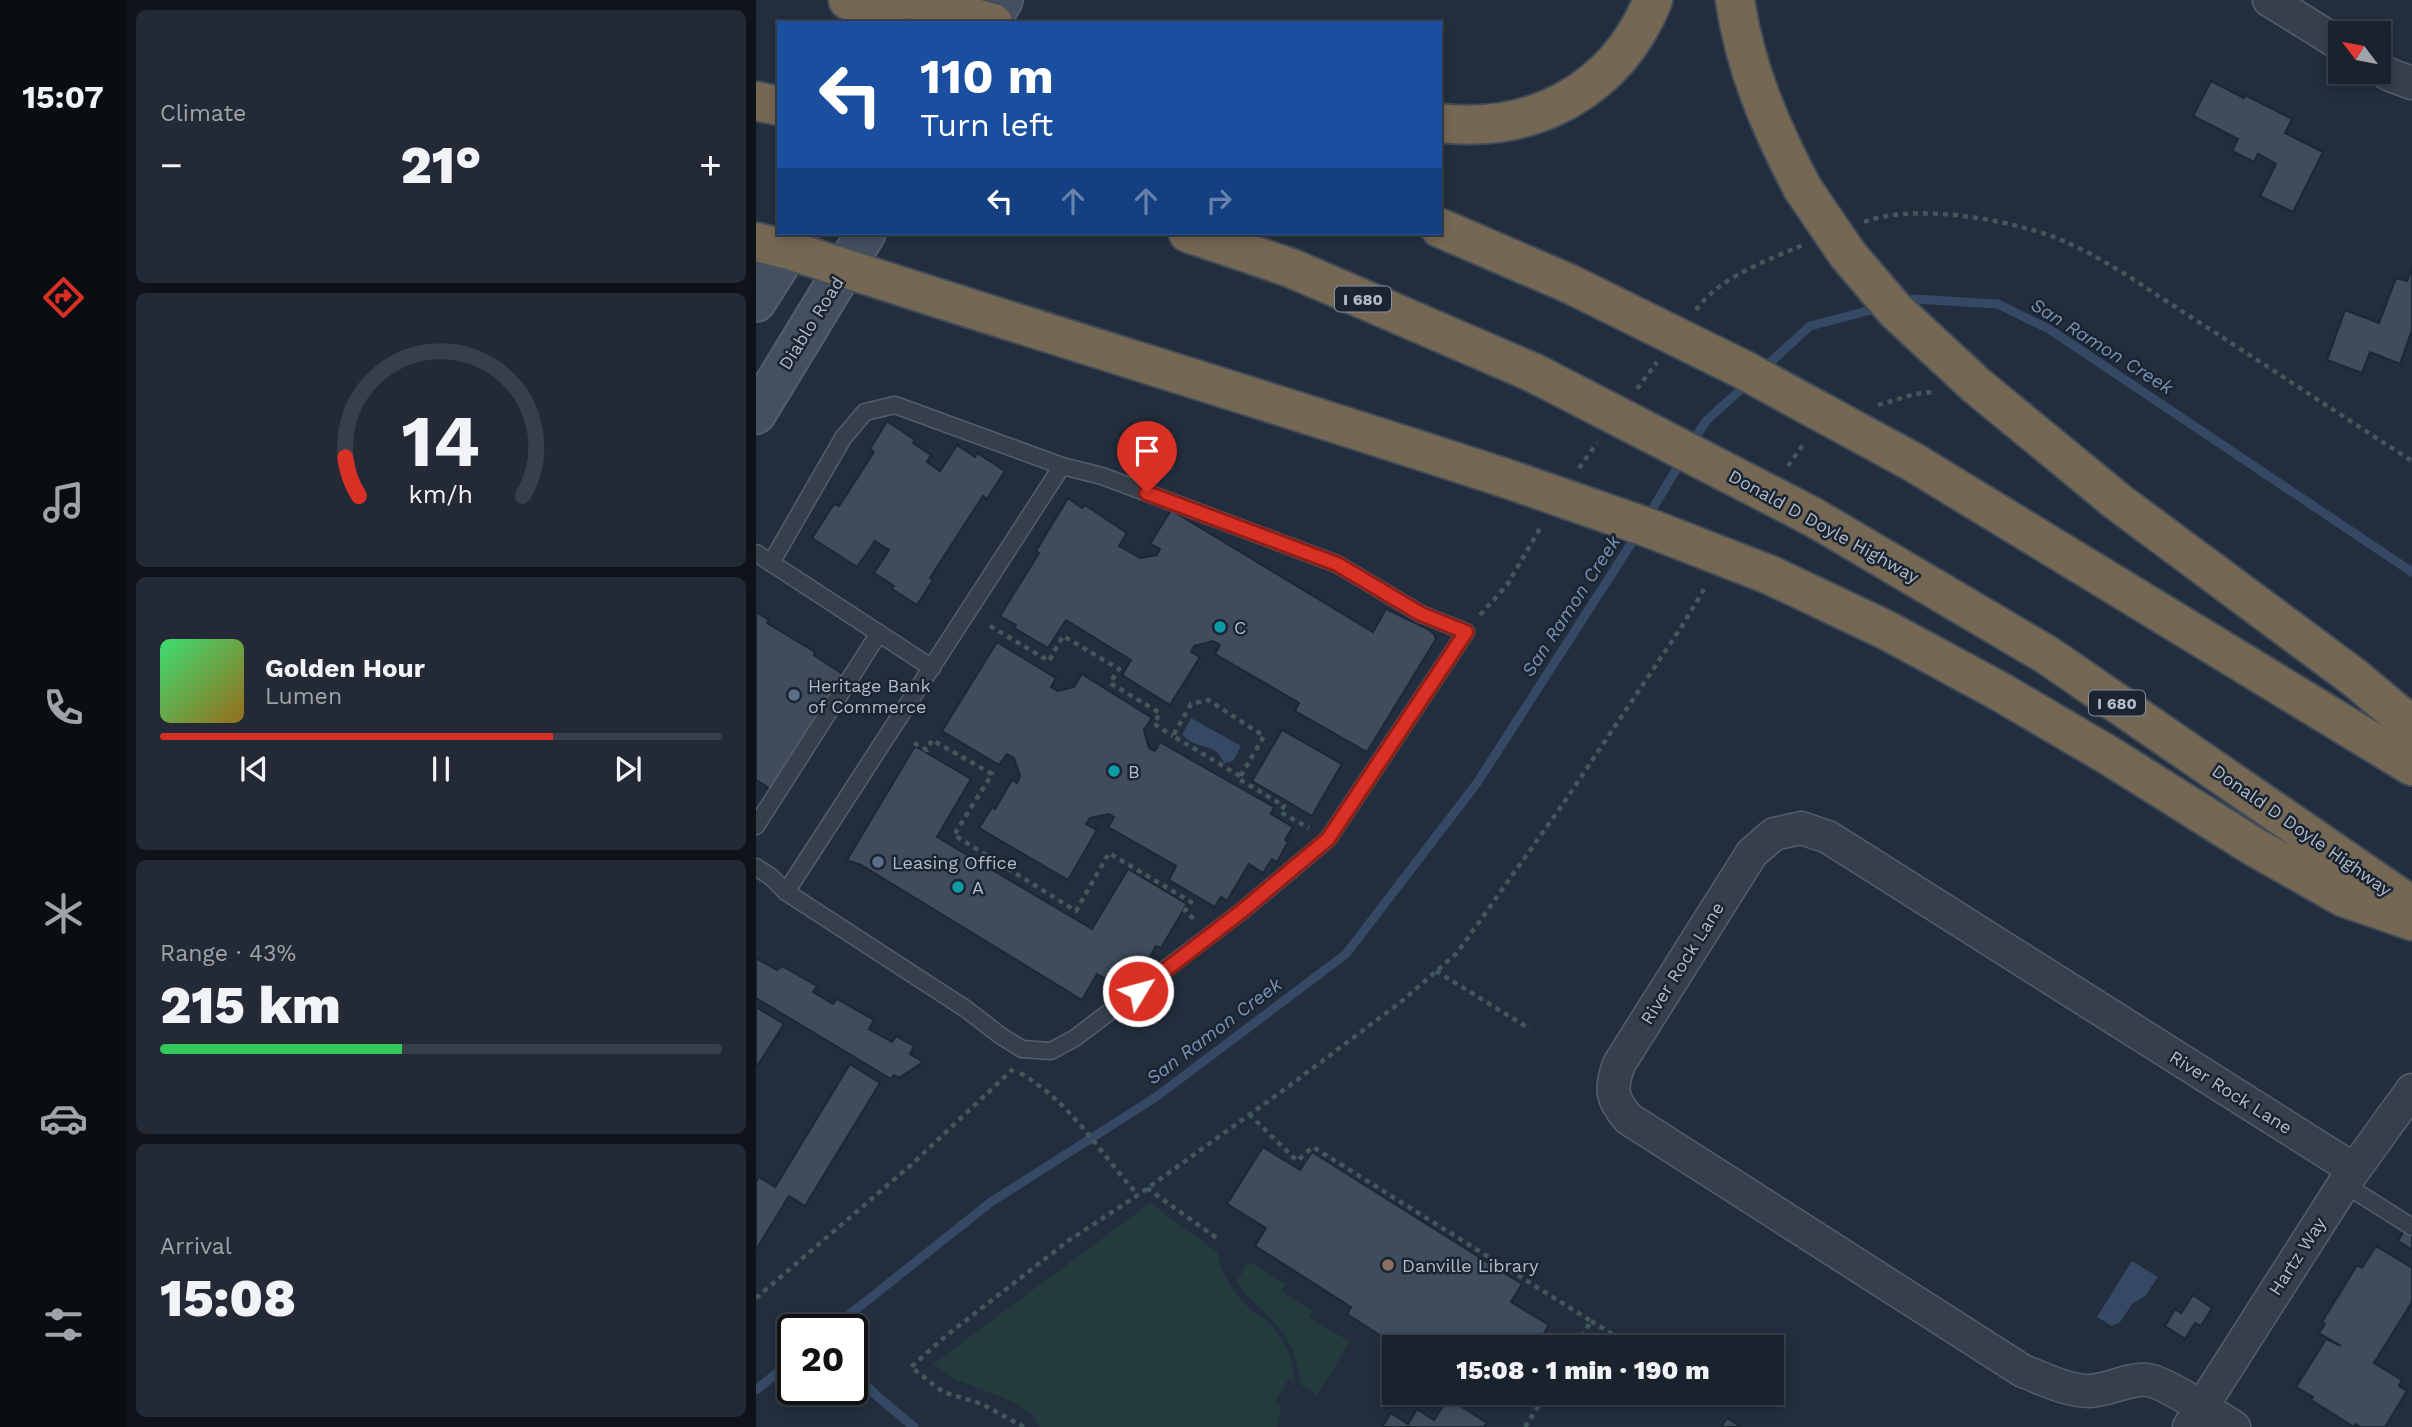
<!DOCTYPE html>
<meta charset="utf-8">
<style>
:root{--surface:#1a222e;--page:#232a36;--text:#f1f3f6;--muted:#9fa4aa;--line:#383f4a;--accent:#d93025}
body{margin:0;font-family:"Work Sans",sans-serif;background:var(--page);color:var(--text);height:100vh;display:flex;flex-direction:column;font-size:26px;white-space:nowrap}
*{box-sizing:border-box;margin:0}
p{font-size:23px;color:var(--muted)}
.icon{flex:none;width:38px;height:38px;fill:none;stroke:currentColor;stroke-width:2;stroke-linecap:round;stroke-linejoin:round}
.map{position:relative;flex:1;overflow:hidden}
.sheet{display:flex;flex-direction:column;gap:10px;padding:10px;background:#0e1319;width:630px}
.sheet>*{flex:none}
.guide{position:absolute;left:21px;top:21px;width:665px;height:214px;border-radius:0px;box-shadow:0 4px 10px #0003,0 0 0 2px var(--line);background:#1a4fa0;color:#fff;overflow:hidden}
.needle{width:46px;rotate:302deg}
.fabs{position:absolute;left:1572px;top:21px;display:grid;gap:14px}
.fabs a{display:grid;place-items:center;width:63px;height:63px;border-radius:0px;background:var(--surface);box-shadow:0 4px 10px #0003,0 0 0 2px var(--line);font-size:35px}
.speed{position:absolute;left:21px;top:1314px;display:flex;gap:14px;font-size:35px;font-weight:700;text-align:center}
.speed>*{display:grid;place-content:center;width:91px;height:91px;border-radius:50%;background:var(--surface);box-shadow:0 4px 10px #0003,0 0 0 2px var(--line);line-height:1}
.speed .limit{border:4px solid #111;border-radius:10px;background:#fff;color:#111}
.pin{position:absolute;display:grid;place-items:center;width:60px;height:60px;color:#fff;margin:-72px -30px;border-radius:50% 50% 50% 0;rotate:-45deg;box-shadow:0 0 7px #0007}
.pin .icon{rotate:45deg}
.me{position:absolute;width:77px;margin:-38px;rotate:53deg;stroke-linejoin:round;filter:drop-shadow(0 0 5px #0008)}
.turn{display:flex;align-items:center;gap:24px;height:147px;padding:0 28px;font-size:32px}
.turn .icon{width:91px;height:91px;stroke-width:2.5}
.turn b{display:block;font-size:49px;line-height:60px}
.lanes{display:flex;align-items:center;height:66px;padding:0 28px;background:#0003;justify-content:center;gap:35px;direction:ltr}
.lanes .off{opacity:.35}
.big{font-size:52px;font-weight:800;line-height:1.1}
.sheet .widget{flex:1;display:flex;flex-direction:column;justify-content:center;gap:10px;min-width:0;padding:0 24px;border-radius:10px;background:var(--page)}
.sheet .dial{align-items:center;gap:0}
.dial svg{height:182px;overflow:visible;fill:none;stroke:var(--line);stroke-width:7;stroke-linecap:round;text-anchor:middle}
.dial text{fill:var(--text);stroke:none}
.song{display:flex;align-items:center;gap:21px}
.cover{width:84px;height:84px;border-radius:10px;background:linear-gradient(135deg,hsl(140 70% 55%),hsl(40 70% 35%))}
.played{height:7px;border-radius:4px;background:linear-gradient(90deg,var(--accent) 70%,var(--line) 70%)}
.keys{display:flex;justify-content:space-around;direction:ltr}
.heat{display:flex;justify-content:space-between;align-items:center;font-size:38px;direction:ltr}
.charge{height:10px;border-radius:5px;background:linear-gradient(90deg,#34c759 43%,var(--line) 0)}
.trip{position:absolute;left:626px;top:1335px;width:402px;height:70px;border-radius:0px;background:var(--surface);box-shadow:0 4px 10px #0003,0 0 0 2px var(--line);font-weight:800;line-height:70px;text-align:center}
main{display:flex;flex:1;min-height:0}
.tabs{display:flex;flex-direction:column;width:126px;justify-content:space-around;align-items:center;background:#0a0e12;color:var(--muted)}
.tabs .icon{width:49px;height:49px}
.tabs .on{color:var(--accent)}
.tabs b{font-size:32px;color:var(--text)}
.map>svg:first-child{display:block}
</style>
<main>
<nav class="tabs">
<b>15:07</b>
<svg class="icon on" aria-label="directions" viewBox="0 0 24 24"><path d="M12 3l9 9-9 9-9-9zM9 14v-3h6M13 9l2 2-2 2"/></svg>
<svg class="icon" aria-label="music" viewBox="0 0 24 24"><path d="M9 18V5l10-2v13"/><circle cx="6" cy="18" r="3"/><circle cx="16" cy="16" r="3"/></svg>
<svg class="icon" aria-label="phone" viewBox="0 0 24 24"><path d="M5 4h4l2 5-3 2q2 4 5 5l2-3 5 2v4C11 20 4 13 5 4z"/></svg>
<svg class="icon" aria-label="climate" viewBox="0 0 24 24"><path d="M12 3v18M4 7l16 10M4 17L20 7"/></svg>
<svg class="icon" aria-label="car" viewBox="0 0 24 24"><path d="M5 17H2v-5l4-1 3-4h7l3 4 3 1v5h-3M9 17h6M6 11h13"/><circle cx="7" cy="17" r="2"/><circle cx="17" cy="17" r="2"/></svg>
<svg class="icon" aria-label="filters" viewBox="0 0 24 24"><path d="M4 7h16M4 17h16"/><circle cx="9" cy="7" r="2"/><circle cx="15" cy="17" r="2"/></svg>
</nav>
<section class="sheet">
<div class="widget"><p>Climate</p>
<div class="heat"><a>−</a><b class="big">21°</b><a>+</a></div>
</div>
<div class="widget dial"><svg viewBox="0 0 100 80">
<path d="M14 69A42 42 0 1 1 86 69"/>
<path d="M14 69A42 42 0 0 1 8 52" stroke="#d93025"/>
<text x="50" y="56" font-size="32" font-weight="700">14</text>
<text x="50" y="72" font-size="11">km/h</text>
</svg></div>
<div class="widget">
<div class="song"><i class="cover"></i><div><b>Golden Hour</b><p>Lumen</p></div></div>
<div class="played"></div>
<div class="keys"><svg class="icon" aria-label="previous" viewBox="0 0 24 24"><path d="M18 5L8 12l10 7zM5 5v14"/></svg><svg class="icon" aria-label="pause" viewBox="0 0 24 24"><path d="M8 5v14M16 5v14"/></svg><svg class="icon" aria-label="next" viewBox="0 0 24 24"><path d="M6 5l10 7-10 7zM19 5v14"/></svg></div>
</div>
<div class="widget"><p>Range · 43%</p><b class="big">215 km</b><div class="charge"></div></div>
<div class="widget"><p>Arrival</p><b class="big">15:08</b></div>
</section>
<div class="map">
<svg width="1656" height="1427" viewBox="0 0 1656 1427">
<rect width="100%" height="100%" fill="#222e3d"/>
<g fill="#243b3e">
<path d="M394,1203L461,1252C465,1272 476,1291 490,1305C496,1312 505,1315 512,1322C527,1336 538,1360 538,1381L533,1378L519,1401L525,1405L522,1427H283L274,1412L244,1396L200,1380L177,1364Z"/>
<path d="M493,1262L529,1284L525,1291L557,1311L553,1317L594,1342L561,1395L544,1384C539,1327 511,1322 480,1282Z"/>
</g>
<g fill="#354965">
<path d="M435,718L485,746L477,761L468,763C459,744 450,749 435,742C432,740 429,737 426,735Z"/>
<path d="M1376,1261L1402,1277L1389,1296L1376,1304L1364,1322L1356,1326L1341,1317Z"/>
</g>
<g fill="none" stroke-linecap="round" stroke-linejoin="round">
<g stroke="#354965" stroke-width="9">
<path d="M1147,302L1158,299L1242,304L1293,329L1656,572"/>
<path d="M1006,370L1054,326L1123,308"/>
<path d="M936,443L950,421L993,382"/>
<path d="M891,518L927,458"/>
<path d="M74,1330L235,1202L400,1097L590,954L721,783L882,533"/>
<path d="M96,1371L122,1397L158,1427"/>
<path d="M0,1390L37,1360"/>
</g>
</g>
<g fill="#3e4c5d" stroke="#1d2734" stroke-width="2">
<path d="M1455,81L1488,98L1489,95L1536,119L1529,133L1567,152L1537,212L1504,196L1520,164L1502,154L1498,162L1476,151L1482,139L1437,116Z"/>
<path d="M1656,267V330L1644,364L1614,352L1606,373L1571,360L1589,310L1623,323L1640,278L1651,281Z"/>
<path d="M131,421L159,440L157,443L175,455L171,462L184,471L201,445L219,457L221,453L249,471L231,499L227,496L174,578L177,580L161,605L136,589L138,586L118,573L133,550L119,541L101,567L56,538L78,504L83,506L118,452L114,449Z"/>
<path d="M312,498L326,508L329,505L371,533L363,546L384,558L401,555L404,549L394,544L415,510L617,632L630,609L672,629L678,634L680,639L611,752L539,711L543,703L459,654L464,645L457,641L438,646L435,652L444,657L414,705L366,675L375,660L310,620L292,648L258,628L260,625L244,616L283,553L280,551Z"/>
<path d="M0,612L13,620L11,623L59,652L58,655L88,675L16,790L0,780Z"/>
<path d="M241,642L300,678L295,687L302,691L318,687L326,674L396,718L388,730L393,748L399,751L404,742L518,807L515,814L537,827L529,840L532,842L521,862L516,859L507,873L493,864L471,901L465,897L459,907L413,880L420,866L352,827L358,817L353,814L334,818L330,824L341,830L312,880L223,828L236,807L239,809L256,780L261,783L264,776L258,758L251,754L243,765L186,731Z"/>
<path d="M526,730L586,764L556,816L496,781Z"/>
<path d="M159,746L215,779L181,837L336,929L372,869L431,904L405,948L400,946L389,966L381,961L373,976L367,973L360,985L341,974L326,1000L105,865L91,860Z"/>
<path d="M0,958L21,970L26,966L61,986L57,992L77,1004L81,999L118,1020L113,1029L136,1042L140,1036L158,1046L154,1054L167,1062L143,1078L138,1075L135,1079L0,998Z"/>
<path d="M0,1007L28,1024L0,1068Z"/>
<path d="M94,1064L124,1083L49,1206L33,1196L0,1250V1182L3,1177L19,1187Z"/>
<path d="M507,1147L544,1170L556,1152L766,1284L755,1302L793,1325L779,1348H656L642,1339L639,1345L591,1314L595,1307L499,1246L510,1228L471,1204Z"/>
<path d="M1651,1226H1656V1250L1642,1241Z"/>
<path d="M1620,1246L1656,1268V1302L1618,1363L1646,1380L1643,1386L1651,1391L1629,1427H1604L1600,1424L1598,1427L1555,1400L1557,1397L1540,1387L1570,1339L1585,1346L1563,1333L1569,1324L1566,1322L1601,1265L1606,1268Z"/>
<path d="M1437,1295L1456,1308L1445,1326L1439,1323L1429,1339L1409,1326L1419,1309L1425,1313Z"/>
<path d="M692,1398L731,1423L728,1427H626L635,1413L652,1424L661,1409L678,1420Z"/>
<path d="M971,1418L985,1427H965Z"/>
</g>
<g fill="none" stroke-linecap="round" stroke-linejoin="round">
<g stroke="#545e6b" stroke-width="19">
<g id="lane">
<path d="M0,553L176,668"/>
<path d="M0,826L123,633"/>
<path d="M0,867L15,877L30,892L210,1009L245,1036L266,1049L295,1051L319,1038L486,911L572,839L710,632L665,614L581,564L346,476L306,466L139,405L109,412L87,438L15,563"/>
<path d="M30,892L306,466"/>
<path d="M1588,1184L1656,1227"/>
</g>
</g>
<g stroke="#545e6b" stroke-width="35">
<g id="street">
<path d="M1513,0L1584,44"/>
<path d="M1622,68L1634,75L1656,83"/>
<path d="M1433,1427L1588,1184L1656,1090"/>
<path d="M1478,1427C1462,1417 1408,1382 1392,1380C1373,1378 1354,1390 1334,1391C1311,1391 1288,1379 1267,1371L873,1119C855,1099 854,1089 863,1064L996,853L1018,834L1045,828L1072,837L1597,1169"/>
</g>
</g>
<g stroke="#545e6b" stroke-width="42">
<g id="secondary">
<path d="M233,23L247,0"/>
<path d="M0,302L44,233"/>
<path d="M0,414L110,233"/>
</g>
</g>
<g stroke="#414b58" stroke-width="42">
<g id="highway">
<path d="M92,0L156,23"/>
<path d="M979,0C989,69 1015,128 1047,189"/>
<path d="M0,101L23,106"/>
<path d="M684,123C779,134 861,89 897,0"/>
<path d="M684,228L814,284"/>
<path d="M432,233L535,268L778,373"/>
<path d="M0,242L33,250C273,329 515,401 755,480"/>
<path d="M1157,462L1656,766"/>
<path d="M1057,517L1291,655L1656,906"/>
<path d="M1014,575L1130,630L1243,691L1352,755L1497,846L1587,897L1656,921"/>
<path d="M1599,678L1656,726"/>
</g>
</g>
<g stroke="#42585b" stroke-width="4.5" stroke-dasharray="5 5" stroke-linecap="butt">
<path d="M1108,222C1160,202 1260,220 1310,242C1355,262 1397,293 1438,319C1511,366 1583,414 1656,461"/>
<path d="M940,310C965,276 1010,261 1047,245"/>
<path d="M881,389L901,362"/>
<path d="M1122,405L1159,394L1178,392"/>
<path d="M1032,466L1049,442"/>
<path d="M823,468L841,443"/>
<path d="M724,615L751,585L786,525"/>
<path d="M234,626L293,661L307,636L363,669L354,683L404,713L398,724L417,736"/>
<path d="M158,743L171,750L176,740L236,774L198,835L320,911L353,853L435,902L429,911L439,920"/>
<path d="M484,776L417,736L435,704L452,700L508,736L483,779L528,806L524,812L553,828"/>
<path d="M680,971L774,1029"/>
<path d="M264,1073C317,1104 342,1151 382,1195"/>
<path d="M493,1114L541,1161L557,1147L835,1321L819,1348"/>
<path d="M391,1188L462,1239"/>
<path d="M0,1298L155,1165L257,1069"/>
<path d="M835,1321L879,1348"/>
<path d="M904,1394V1393"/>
<path d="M268,1427L226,1404L187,1392L155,1367L191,1335L312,1241L382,1195L529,1089L646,1001L701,953L809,801L926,626L950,586"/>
<path d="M769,1427L791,1393"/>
</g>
<use href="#lane" stroke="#36404d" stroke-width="16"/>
<use href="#street" stroke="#36404d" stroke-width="32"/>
<use href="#secondary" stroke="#444f60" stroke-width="38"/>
<use href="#highway" stroke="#746753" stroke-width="38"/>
<g stroke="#414b58" stroke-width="42" stroke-linecap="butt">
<g id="highway-bridge">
<path d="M153,0L237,23"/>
<path d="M1047,189L1092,255L1139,310L1220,385L1362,502L1599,678"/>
<path d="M814,284L988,370L1157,462"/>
<path d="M778,373L1057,517"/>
<path d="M755,480L893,528L1014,575"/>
</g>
</g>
<use href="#highway-bridge" stroke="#746753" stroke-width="38"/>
</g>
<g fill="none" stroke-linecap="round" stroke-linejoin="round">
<g stroke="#8d1f18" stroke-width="18">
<path id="route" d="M382,991L486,911L572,839L710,632L665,614L581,564L391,493"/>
</g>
<use href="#route" stroke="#d93025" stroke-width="12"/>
</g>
<g fill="#0f9aa8" stroke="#1b2532" stroke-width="2.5">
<circle cx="464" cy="627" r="7"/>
<circle cx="358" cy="771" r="7"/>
<circle cx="202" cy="887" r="7"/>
</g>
<g fill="#5c6f8a" stroke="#1b2532" stroke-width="2.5">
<circle cx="38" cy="695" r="7"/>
<circle cx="122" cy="862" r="7"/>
</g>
<circle fill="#8d6e63" stroke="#1b2532" stroke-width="2.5" cx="632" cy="1265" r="7"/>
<g text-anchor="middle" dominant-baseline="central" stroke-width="5" stroke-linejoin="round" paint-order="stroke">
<g fill="#1b2532" stroke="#858e9c" stroke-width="2">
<rect x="579" y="286.5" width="56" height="25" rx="5"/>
<rect x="1333" y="690.5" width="56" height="25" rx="5"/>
</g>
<g font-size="16" font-weight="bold" fill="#b2bbc9">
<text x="607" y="299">I 680</text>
<text x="1361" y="703">I 680</text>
</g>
<g font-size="18" fill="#b2bbc9" stroke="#1b2532">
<text transform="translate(55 323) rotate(-58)">Diablo Road</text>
<text transform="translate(1068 526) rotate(29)">Donald D Doyle Highway</text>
<text transform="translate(1546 830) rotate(35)">Donald D Doyle Highway</text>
<text transform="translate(926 963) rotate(-58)">River Rock Lane</text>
<text transform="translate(1475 1092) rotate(32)">River Rock Lane</text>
<text transform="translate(1541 1256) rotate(-57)">Hartz Way</text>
</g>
<g font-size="18" fill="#b2bbc9" stroke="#1b2532" text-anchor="start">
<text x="478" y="627">C</text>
<text x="52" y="685">Heritage Bank<tspan x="52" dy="21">of Commerce</tspan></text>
<text x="372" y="771">B</text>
<text x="136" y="862">Leasing Office</text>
<text x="216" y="887">A</text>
<text x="646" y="1265">Danville Library</text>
</g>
<g font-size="19" font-style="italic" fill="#7891b2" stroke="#1b2532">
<text transform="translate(1346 346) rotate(32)">San Ramon Creek</text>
<text transform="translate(815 606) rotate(-57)">San Ramon Creek</text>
<text transform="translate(458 1031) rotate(-37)">San Ramon Creek</text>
</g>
</g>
</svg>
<div class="fabs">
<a><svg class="needle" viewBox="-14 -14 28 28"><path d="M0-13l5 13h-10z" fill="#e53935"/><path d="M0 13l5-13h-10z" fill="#9fa4aa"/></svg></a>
</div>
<div class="speed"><div class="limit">20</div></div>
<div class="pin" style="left:391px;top:493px;background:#d93025"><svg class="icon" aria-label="arrive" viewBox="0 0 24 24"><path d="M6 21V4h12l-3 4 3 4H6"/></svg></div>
<svg class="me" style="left:382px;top:991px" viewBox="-20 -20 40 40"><circle r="17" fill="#d93025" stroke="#fff" stroke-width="3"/><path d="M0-11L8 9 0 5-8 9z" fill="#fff"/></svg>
<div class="trip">15:08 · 1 min · 190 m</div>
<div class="guide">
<div class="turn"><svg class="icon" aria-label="left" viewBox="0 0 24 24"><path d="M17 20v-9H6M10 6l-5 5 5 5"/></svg><div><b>110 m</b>Turn left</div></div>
<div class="lanes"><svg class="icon" aria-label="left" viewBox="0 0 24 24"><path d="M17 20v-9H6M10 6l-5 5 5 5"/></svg><svg class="icon off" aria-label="ahead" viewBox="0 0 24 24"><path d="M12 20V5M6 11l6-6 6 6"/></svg><svg class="icon off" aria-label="ahead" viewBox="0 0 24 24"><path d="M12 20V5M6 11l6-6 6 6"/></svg><svg class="icon off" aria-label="right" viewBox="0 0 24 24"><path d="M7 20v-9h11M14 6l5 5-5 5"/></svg></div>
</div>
</div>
</main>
